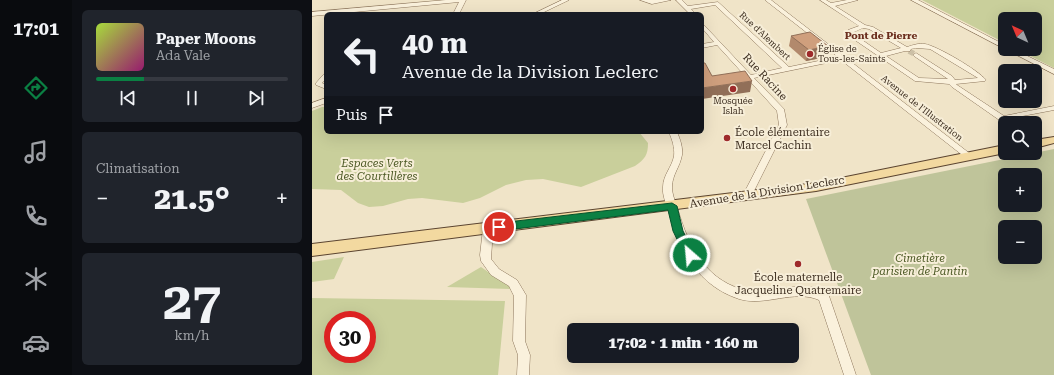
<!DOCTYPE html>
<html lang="fr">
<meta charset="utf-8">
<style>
:root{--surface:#171b24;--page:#20242c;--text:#f1f3f6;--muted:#9ea1a6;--line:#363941;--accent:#0b8043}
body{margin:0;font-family:"Roboto Serif",serif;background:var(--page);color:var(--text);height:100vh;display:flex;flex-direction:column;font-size:15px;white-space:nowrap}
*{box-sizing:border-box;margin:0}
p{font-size:13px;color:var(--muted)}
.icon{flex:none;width:22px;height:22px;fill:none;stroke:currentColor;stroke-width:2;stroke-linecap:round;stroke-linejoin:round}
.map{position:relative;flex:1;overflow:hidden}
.sheet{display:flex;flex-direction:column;gap:10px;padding:10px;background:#0d0f14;width:240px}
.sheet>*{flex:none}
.hud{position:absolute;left:12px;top:12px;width:380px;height:122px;border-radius:6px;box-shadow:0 4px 16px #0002;background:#171b24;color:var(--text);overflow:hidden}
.needle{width:26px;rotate:316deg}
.buttons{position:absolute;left:686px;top:12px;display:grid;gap:8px}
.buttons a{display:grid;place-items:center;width:44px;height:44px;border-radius:6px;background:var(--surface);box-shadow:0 4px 16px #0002;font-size:20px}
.speed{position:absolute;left:12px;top:311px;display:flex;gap:8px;font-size:20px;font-weight:700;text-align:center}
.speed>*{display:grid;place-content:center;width:52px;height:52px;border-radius:50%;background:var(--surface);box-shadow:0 4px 16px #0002;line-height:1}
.speed .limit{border:6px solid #d22;background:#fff;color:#111}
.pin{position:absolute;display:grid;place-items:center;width:34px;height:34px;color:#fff;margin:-17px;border:2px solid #fff;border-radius:50%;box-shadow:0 1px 4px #0007}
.me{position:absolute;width:44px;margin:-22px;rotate:333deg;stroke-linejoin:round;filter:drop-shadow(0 0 3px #0008)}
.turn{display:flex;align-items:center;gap:14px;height:84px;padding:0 12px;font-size:18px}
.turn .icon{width:52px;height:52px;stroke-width:2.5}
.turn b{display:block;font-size:28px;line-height:34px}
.then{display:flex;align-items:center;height:38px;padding:0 12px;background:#0003;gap:8px;font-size:15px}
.big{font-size:30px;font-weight:800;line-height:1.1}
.sheet .tile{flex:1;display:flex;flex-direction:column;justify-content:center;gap:6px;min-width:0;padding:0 14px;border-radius:6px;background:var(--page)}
.sheet .dial{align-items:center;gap:0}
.dial b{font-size:52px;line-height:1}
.song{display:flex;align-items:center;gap:12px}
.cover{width:48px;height:48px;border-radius:6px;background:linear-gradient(135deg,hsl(80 70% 55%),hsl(320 70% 35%))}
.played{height:4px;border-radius:2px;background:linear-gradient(90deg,var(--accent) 25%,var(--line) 25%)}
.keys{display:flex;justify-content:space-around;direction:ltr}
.heat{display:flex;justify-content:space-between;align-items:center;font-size:22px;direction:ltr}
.trip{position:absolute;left:255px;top:323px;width:232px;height:40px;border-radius:6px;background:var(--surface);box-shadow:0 4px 16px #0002;font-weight:800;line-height:40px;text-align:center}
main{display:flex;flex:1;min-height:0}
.menu{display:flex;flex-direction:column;width:72px;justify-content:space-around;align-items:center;background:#090b0e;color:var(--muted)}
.menu .icon{width:28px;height:28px}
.menu .current{color:var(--accent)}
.menu b{font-size:18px;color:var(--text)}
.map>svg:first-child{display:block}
</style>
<main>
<nav class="menu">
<b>17:01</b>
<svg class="icon current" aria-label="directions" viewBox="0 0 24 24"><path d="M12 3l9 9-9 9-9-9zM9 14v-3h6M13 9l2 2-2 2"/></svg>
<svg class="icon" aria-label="music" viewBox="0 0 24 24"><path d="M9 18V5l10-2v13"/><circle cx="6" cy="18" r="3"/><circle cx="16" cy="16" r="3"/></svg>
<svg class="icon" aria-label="phone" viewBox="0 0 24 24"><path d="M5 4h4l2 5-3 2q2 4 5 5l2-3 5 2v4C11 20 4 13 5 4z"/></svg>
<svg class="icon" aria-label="climate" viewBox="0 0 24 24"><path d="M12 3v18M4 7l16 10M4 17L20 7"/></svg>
<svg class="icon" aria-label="car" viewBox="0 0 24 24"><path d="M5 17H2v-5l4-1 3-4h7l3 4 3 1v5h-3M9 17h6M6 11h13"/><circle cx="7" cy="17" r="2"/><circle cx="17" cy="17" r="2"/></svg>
</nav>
<section class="sheet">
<div class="tile">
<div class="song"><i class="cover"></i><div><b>Paper Moons</b><p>Ada Vale</p></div></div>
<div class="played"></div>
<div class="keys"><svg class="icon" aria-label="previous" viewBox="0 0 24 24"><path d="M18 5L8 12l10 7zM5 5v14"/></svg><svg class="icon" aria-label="pause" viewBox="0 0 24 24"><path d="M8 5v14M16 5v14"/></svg><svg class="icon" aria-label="next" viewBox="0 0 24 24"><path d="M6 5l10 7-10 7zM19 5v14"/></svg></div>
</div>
<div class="tile"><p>Climatisation</p>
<div class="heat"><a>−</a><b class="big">21.5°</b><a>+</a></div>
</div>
<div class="tile dial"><b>27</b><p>km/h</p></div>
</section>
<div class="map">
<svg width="742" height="375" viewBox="0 0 742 375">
<rect width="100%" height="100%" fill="#f0e4c8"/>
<g fill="#c9cf9b" fill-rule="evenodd">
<path d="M610,0H742V68L705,49H723V19H693V43Z"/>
<path d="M10,107H14V132H327L336,143C336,155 333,159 323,166L269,187L231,179L214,180L194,185L168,198L151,203L110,198L96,199L71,206L57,207L46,203L29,190L0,189V111Z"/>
<path d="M32,257L22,279L0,282V262Z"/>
<path d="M169,267L201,289L135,287Z"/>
<path d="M0,298L193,301L186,375H0ZM21,320H55V354H21Z"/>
</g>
<path fill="#bfc49a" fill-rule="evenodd" d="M742,149V375H559L494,199ZM693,175H723V205H693ZM693,227H723V257H693Z"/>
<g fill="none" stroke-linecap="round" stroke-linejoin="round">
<path stroke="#ccc0a6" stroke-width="5.5" stroke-dasharray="5.5 3" stroke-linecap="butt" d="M597,51L604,55"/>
<g stroke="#8d765c" stroke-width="1">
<g id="minor">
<path d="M134,0H154L147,14H141L147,2L0,16V12Z"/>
<path d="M250,0H257L228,14H221Z"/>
<path d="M328,0H359L340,4Z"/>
<path d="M364,0H370L376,6L406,2L477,67L526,57L453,0H459L661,156L660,158H654L529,60L442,78L472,109L475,125L439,197H433L431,195L467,125L465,111L405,45L390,48V44L402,42L390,28V23L439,75L470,68L403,5L379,9L384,14H378Z"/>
<path d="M508,0H514L519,3L535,0H546L523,6L553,25L561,27L595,47C601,45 607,43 613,44C625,46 666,70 674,80L673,81L644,84L645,85L692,116L742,106V110L700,118L697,119L701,123L693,124L640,87L637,84L603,81L534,34L533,33L536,30L547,26ZM551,28L557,29L589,48L569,53L540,33ZM604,48L618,49L666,78L643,80L640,76L604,53L601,55L602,56L636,79L607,78L574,56L593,51H598L599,49Z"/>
<path d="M599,0H606L693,45V49Z"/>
<path d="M693,49H701L742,69V74Z"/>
<path d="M14,73V79L10,83L14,85V89L4,85V83L12,74Z"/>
<path d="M14,98V103L0,108V103Z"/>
<path d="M357,132H365C368,139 371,147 370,155C368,167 360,175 360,187C360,195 364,203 366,210C376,244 392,278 429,289C452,296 476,284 499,287C505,288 511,291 516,293L544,375H532L507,300C482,289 453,307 427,299C387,286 367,251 357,213C355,205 350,196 351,187C351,175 360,167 362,156C363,147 360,140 357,132Z"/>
<path d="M176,225L179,226L181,229L179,259L187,269L205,280L214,295L213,341L218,355L217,375H205L206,355L201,341L202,296L197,286L179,275L169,261L168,255L171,229L173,226Z"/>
</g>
</g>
<g stroke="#5b4430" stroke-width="2">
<g id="major">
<path d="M742,137V143L723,148V140Z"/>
<path d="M693,145V153L504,191L0,256V244L504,183Z"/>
</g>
</g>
<use href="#minor" fill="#faf1dc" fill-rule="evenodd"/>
<use href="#major" fill="#f3d9a0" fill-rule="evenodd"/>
</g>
<path fill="#b2896c" d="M479,36L514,57L494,61L477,46Z"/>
<g fill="#916f58">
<path d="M516,46L514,57L494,61L497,50Z"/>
<path d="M440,81L438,92L390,99V88Z"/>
</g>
<g fill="#cf9f7d" stroke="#916f58">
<path d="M498,32L516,46L497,50L479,36Z"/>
<path d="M390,63H393L400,76L433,71L440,81L390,88Z"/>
</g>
<path fill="#0b8043" stroke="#07532c" d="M360,203L365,206L371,231L383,255L382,258H374L361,231L356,210L187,231L182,227L187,223Z"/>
<g fill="#9e2a2b" stroke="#f7eed8" stroke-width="1.5">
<circle cx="498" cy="54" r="4"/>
<circle cx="421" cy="89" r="4"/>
<circle cx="415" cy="138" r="4"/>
<circle cx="486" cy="264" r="4"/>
</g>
<g text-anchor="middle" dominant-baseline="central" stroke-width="4" stroke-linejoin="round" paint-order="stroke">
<g font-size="9" fill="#3d2e20" stroke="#f7eed8">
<text transform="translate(453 36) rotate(43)">Rue d'Alembert</text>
<text transform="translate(610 108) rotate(38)">Avenue de l'Illustration</text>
</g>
<g font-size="9" fill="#3d2e20" stroke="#f7eed8" text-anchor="start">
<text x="506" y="49">Église de<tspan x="506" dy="10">Tous-les-Saints</tspan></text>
<text x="421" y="101" text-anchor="middle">Mosquée<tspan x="421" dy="10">Islah</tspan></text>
</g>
<g font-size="10" font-weight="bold" fill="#6b2e1e" stroke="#f7eed8">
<text x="569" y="35">Pont de Pierre</text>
</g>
<g font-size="11" fill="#3d2e20" stroke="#f7eed8">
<text transform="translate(453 77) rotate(47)">Rue Racine</text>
<text transform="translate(455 192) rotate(-9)">Avenue de la Division Leclerc</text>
</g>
<g font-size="11" fill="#3d2e20" stroke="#f7eed8" text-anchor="start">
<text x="423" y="132">École élémentaire<tspan x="423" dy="13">Marcel Cachin</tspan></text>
<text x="486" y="277" text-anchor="middle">École maternelle<tspan x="486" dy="13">Jacqueline Quatremaire</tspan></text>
</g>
<g font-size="11" font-style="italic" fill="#4d5a26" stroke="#f7eed8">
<text x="65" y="163">Espaces Verts<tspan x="65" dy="13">des Courtillères</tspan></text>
<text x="608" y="258">Cimetière<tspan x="608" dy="13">parisien de Pantin</tspan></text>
</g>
</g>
</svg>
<div class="buttons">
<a><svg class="needle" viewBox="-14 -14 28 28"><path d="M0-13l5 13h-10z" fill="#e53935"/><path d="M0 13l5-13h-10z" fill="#9ea1a6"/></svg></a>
<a><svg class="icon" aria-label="sound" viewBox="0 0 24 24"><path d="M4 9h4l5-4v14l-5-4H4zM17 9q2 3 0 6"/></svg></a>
<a><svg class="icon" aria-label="search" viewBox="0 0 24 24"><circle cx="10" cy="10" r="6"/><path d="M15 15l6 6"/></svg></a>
<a>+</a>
<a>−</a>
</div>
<div class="speed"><div class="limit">30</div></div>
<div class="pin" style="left:187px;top:227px;background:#d93025"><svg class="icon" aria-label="arrive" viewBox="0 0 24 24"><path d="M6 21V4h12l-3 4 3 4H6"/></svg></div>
<svg class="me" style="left:378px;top:255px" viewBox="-20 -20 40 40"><circle r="17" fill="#0b8043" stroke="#fff" stroke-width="3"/><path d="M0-11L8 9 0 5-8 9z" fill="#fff"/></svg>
<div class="trip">17:02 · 1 min · 160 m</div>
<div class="hud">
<div class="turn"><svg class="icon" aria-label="left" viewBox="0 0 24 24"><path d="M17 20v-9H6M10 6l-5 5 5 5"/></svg><div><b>40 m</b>Avenue de la Division Leclerc</div></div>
<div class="then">Puis<svg class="icon" aria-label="arrive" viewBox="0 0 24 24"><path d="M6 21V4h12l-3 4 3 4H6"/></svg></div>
</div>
</div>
</main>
